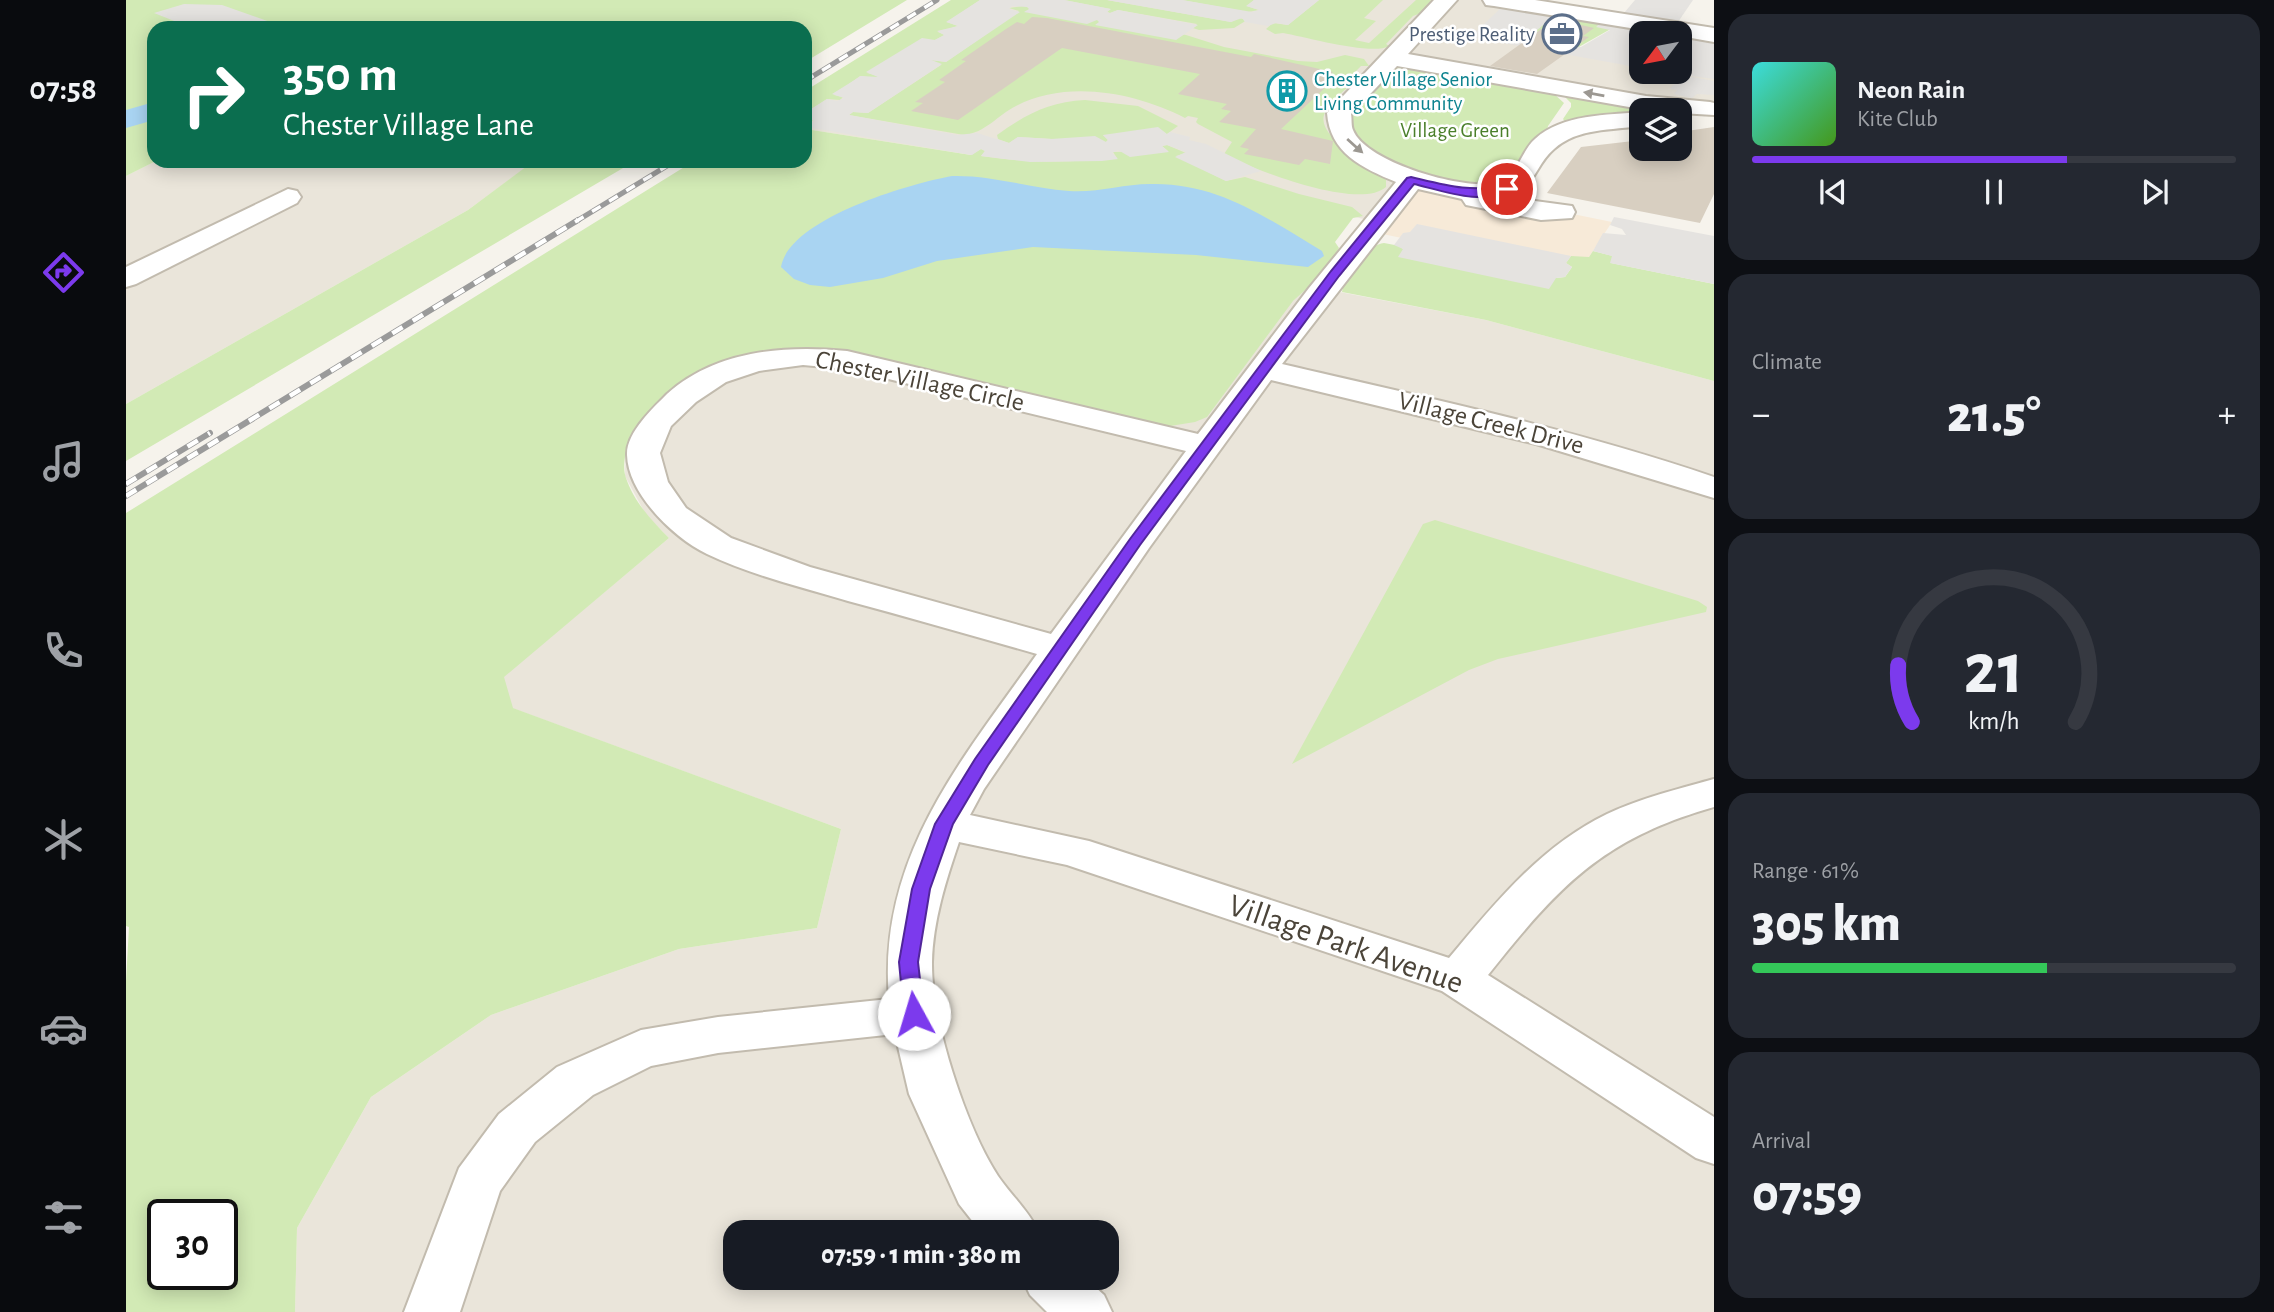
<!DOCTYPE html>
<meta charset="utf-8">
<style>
:root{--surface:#171b24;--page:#242831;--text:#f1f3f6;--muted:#9ea1a6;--line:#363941;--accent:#7c3aed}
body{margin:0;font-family:"Alegreya Sans",sans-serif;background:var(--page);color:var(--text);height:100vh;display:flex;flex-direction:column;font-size:26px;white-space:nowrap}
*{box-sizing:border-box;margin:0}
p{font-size:23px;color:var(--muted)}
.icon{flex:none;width:38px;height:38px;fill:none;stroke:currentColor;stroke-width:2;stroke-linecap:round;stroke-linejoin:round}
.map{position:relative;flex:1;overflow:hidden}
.sheet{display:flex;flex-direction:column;gap:14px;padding:14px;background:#0d0f14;width:560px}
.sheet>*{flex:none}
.top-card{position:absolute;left:21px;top:21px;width:665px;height:147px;border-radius:21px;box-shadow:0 4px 18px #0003;background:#0b6e4f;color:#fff;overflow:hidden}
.needle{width:46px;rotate:238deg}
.buttons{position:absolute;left:1503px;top:21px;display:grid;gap:14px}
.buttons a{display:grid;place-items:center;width:63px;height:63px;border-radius:14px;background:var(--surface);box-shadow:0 4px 18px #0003;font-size:35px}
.speed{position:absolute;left:21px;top:1199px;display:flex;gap:14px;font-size:35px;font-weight:700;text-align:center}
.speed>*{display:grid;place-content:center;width:91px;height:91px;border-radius:50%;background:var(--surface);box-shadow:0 4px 18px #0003;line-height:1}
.speed .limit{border:4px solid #111;border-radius:10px;background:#fff;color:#111}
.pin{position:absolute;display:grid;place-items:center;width:60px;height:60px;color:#fff;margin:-30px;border:4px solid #fff;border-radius:50%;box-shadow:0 2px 7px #0007}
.me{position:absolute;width:77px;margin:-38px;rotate:354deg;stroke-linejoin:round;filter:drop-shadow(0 0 5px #0008)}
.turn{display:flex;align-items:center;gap:24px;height:147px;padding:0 21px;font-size:32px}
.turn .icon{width:91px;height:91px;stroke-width:2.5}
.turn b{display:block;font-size:49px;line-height:60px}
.big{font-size:52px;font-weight:800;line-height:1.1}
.sheet .widget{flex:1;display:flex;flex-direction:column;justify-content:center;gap:10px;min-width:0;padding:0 24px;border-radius:21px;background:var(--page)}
.sheet .dial{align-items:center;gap:0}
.dial svg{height:182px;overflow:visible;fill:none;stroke:var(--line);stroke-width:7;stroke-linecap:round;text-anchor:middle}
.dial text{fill:var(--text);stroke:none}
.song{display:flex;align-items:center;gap:21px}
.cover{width:84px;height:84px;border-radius:10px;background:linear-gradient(135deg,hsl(180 70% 55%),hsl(100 70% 35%))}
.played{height:7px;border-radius:4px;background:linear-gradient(90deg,var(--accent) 65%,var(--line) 65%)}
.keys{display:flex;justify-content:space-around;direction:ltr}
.heat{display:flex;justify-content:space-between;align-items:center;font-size:38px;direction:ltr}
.charge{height:10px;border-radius:5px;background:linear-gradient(90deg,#34c759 61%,var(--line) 0)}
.trip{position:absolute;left:597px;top:1220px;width:396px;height:70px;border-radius:21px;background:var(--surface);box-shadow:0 4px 18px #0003;font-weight:800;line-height:70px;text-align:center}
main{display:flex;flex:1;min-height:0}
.menu{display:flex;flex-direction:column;width:126px;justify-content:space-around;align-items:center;background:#090b0e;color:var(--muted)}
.menu .icon{width:49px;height:49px}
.menu .selected{color:var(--accent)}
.menu b{font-size:32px;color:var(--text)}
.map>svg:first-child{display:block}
</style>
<main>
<nav class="menu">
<b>07:58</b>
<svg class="icon selected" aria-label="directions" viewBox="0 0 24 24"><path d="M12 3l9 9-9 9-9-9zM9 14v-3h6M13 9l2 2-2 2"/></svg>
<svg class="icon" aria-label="music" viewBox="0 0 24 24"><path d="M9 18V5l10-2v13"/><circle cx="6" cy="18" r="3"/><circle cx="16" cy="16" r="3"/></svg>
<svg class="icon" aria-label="phone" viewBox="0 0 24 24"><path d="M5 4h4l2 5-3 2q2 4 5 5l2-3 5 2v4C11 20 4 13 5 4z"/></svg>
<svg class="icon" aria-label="climate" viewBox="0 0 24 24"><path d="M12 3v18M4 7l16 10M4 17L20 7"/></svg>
<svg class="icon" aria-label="car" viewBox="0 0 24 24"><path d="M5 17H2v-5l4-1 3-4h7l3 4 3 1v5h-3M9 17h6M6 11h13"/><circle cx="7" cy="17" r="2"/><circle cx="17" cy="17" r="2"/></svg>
<svg class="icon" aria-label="filters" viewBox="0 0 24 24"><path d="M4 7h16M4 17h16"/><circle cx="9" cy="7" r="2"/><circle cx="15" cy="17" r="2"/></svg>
</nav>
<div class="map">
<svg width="1588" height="1312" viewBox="0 0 1588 1312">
<rect width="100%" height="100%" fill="#f6f3ec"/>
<g fill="#eae5da" fill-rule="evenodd">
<path d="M841,0H1367L1384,3L1348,36L1515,65L1516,72H1552L1588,78V108L1266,57L1285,180L1249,222L1094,182L929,168L679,129V104Z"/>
<path d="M30,161H401L402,166L342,210L0,404V176Z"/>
<path d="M1182,286L1360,320L1588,381V1312H169L171,1228L245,1097L365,1015L553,949L691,928L715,829L386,708L377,677L543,538L520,515L499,476L500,447L513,421L565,377L594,363L633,353L668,349L725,352L1167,301ZM609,1232H980V1278H609Z"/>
</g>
<path fill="#f7ead8" d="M1285,180L1437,212L1486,222L1463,257L1435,271L1242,231Z"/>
<g fill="#d2eab5" fill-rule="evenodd">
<path d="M0,0H781L679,62V28H28L30,161L0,176Z"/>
<path d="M825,0H854L821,22L832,26L812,32L819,35L741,73L752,76L749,78L734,76L708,95L717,97L714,100L701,99L679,113V91Z"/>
<path d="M938,0H981L1105,22L1113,18L1121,20L1108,28L1073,30L1067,28L1071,24L992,10L984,13L981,12L984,9Z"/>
<path d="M1056,0H1128L1121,6L1133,10L1122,12Z"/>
<path d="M1193,0H1257L1238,18L1250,21L1229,40L1243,43L1290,0H1305L1298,12L1287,16L1260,44L1263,46C1247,56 1180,37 1157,33L1149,34L1140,29L1147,23L1162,25Z"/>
<path d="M897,6L1060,35L1098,47L1172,61L1191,62L1219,55L1238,59L1243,66H1235L1221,80L1223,86C1215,94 1201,104 1198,115C1191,139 1247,164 1260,180V187C1233,211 1128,170 1098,154L1106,142L1072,124L1070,122L1072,118L1062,116L1059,118C1010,93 942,79 890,106C872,115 859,133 838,135L723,115L727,112L742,113L815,65L805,60L820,62L893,11L883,8Z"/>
<path d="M1411,13L1490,26L1451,48L1399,39L1426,17Z"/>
<path d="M1267,58L1427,93L1438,103L1422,126L1417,145L1390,184L1354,193L1237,153L1213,113Z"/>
<path d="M1435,93L1525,108L1528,110H1516L1515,116L1440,123L1437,119L1445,107V103Z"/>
<path d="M959,100L1012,106L1052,126L1041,134L977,135L982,140L980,142L892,137L883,143L872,139L871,135C900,114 923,102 959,100Z"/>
<path d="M679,117L687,120L681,127L686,130L845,155L855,149L859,151L855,156C902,163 945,163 991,158L987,152L1042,151L1036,146L1041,145L1060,153L1050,156L1100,181L1119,177L1173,194L1226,207L1237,216L1227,218L1209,242L1213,248L1196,275L1167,301L1081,417L1069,422L1038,427L725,352C657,344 587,352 535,400C525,411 514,419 508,432C501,445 495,464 500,478C508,502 526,521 543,538L378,677L387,708L715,829L691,928L553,949L365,1015L245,1097L171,1228L169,1312H0V981L3,927L0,926V513L568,161H679ZM37,1214H96V1274H37Z"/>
<path d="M401,161H509L0,461V404L342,210L401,166Z"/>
<path d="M1258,243L1274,246L1277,249L1430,278L1439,277L1446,267L1440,263L1445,256L1463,257L1467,251L1487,256L1485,263L1588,284V381L1360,320L1216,292C1219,274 1239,246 1258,243Z"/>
<path d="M1309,520L1572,601L1581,607L1580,612L1372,659L1343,670L1166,764L1297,524Z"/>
</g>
<g fill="#e5e3e0">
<path d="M854,0H938L985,9L981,12L984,13L992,10L1072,25L1050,40L969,25L973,22L971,20L961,24L898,12L903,9L901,7L886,6L883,9L894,12L820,62L805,60L816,64L742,113L727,112L723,115L831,135L851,133L883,143L892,137L925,139L969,136L980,142L982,140L977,135L1032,127L1041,134L1044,132L1064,137L1063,140L1080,144L1135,171L1100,181L1049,157L1060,152L1041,145L1036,146L1043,152L1004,157L992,150L986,153L992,159L976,161L904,162L855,156L859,151L855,149L846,155L680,127L688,121L679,117V113L701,99L711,101L718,98L706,94L735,76L752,77L740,72L796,38L809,40L818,35L811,31L832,26L820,22Z"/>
<path d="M981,0H1056L1126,12L1133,10L1120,6L1128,0H1193L1162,25L1150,23L1142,26L1119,22L1116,18L1105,22Z"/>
<path d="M1509,0H1567L1552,22L1498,13Z"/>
<path d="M58,4L96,5L161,28H66L28,13Z"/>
<path d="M1375,8L1427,17L1400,39L1439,48L1455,47L1484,30L1470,27L1473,24L1541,33H1516L1515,68L1344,37Z"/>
<path d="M1554,35L1588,41V79L1536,72H1554Z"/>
<path d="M1555,75L1588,81V95L1571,94L1566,98L1548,94L1551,90L1544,89Z"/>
<path d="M1488,217L1588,236V284L1484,263L1486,256L1467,251L1477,233L1500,235L1496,229L1484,225Z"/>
<path d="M1291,224L1445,256L1440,263L1446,267L1439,277L1430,278L1423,289L1272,257L1277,249L1268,245L1277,233L1284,232Z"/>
</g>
<g fill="#a9d4f2">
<path d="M28,102V120L0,128V110Z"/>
<path d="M826,176C866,175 904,188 943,191C971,193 997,184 1024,184C1091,182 1141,218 1196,251L1198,256L1182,267L1070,255L907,247L811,261L757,278L704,287L684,285L668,279L655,267C663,219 782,184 826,176Z"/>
</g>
<g fill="#d8cfc1">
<path d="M906,17L921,18L1125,57L1128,54L1207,72L1197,84L1202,85L1155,129L1207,141L1204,164L1179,159L1173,165L1118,154L1123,149L1114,147L1130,129L1093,122L1105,111L1095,109L1101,104L1052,94L1074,74L936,48L832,120L785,111L797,103L789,102L819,82L813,80L840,61L835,60L880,29L891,22L898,24Z"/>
<path d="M1429,19L1468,28L1457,36L1463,37L1411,74L1364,66Z"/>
<path d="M1588,127V194L1574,223L1421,193L1455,147L1516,140V149H1554V132Z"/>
</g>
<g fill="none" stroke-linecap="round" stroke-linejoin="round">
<g stroke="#c2bbae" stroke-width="4">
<g id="street">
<path d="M1308,0H1331L1282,54L1520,96L1584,102L1588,103V115L1554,113V110H1520L1271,66L1225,114C1226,119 1225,126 1227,130C1240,163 1340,191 1372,183C1391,178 1395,151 1409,139C1436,114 1481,115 1516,112V126C1486,130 1451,128 1428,149C1408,166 1409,190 1380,197L1446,206L1449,212L1446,218L1415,220L1340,205L1336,199L1292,189L1156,364C1302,398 1447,429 1588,477V498L1410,444L1145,380L1023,548L858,789L844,815L963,841L1323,958C1369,903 1415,846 1481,814C1515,798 1552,789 1588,779V807C1476,839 1433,886 1362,975L1588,1117V1164L1570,1158L1316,991L941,865L833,842C820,880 807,921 806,962C805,1020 840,1127 872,1176C885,1195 902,1210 913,1232H855L833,1204L783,1094L769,1034L592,1053L525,1066L467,1095L409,1142L374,1191L334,1312H278L333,1168L373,1114L431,1067L515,1030L592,1017L763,999C751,858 835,761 911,654C848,636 785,618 722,601C675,587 625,575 581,554C548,538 502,494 501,455C500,433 527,408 541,394C590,350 659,345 721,351L1072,434L1183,288L1270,182C1236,168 1204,153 1201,113ZM677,365L721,369L1060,451L925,634L684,567L605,538L560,508L542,482L534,453L545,426L570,402L600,382L633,371Z"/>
<path d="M1357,0H1409L1588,28V42L1554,36V33H1535L1368,6L1360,5Z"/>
<path d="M162,189L171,191L175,197L171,203L10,284L0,287V267Z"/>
<path d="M896,1278H959L978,1295L986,1312H921L904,1295Z"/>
</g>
</g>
<use href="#street" fill="#fff" fill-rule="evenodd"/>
<g stroke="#9a9a9a" stroke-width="5">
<g id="rail-far1">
<path d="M679,81L811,0"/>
<path d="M449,222L549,161"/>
</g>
</g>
<g stroke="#9a9a9a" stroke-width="6">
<g id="rail">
<path d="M0,484L84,433"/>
<path d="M0,496L452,220"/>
</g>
</g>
<use href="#rail-far1" stroke="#fff" stroke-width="3.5" stroke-dasharray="10" stroke-linecap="butt"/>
<use href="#rail" stroke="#fff" stroke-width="4.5" stroke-dasharray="12" stroke-linecap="butt"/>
</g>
<defs><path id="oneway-solid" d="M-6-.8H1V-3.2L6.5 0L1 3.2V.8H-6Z" transform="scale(1.75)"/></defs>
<g fill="#9c9892">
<use href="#oneway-solid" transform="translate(1468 94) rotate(-170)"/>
<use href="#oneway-solid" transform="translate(1229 146) rotate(42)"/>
</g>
<path fill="#7c3aed" stroke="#51269a" stroke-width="2" d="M1285,177C1323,186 1342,192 1381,186L1387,189C1360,207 1317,191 1288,184L1213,276L1014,545L862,765L827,824L804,889L792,962L798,1014L795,1019L788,1021L781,1019L778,1014L773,962L786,889L809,824L849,759L1004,539L1205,271L1281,178Z"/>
<defs>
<g id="office-ring" transform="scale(2.0125)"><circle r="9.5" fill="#fff" stroke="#5c6f8a" stroke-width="1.5"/><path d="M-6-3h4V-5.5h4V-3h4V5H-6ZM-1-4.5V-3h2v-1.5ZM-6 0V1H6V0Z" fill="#5c6f8a"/></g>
<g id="building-ring" transform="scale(2.0125)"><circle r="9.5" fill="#fff" stroke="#0f9aa8" stroke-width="1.5"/><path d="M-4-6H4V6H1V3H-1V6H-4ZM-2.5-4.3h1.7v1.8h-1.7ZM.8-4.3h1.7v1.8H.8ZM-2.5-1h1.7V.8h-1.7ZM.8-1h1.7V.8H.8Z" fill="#0f9aa8"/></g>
</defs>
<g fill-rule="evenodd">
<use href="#office-ring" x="1436" y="34"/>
<use href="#building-ring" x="1161" y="91"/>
</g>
<g text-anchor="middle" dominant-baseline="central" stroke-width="5" stroke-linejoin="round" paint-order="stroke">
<g font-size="21" fill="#4e5e75" stroke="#fff" text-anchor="end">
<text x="1409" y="34">Prestige Reality</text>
</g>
<g font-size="21" fill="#0d838f" stroke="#fff" text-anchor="start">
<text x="1188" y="79">Chester Village Senior<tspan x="1188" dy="24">Living Community</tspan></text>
</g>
<g font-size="21" fill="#4a7f2a" stroke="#fff">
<text x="1329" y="130">Village Green</text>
</g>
<g font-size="26" fill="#4b4439" stroke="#fff">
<text transform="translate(794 381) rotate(12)">Chester Village Circle</text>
<text transform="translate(1365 423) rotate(14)">Village Creek Drive</text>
</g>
<g font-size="32" fill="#4b4439" stroke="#fff">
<text transform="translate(1220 944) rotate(19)">Village Park Avenue</text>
</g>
</g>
</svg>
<div class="buttons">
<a><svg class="needle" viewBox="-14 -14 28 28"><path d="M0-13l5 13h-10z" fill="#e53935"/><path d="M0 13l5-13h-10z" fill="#9ea1a6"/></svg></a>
<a><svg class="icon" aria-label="layers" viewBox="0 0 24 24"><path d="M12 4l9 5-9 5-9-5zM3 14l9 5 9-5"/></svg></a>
</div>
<div class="speed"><div class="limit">30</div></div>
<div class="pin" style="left:1381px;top:189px;background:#d93025"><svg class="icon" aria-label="arrive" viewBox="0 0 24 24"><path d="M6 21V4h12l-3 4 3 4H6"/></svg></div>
<svg class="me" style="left:788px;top:1014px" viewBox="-20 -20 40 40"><circle r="19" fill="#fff"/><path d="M0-13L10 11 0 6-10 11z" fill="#7c3aed"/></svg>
<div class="trip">07:59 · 1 min · 380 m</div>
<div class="top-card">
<div class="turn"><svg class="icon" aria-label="right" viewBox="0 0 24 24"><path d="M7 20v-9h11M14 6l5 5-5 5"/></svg><div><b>350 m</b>Chester Village Lane</div></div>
</div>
</div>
<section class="sheet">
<div class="widget">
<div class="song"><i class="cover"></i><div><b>Neon Rain</b><p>Kite Club</p></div></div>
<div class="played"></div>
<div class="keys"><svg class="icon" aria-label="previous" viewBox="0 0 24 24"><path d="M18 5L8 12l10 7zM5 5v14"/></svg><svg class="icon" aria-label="pause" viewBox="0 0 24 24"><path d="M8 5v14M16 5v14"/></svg><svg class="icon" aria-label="next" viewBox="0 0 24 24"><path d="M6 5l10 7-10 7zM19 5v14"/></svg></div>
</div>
<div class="widget"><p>Climate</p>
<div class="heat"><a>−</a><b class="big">21.5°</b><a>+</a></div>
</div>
<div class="widget dial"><svg viewBox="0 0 100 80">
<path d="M14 69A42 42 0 1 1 86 69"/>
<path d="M14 69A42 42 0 0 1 8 44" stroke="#7c3aed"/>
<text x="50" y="56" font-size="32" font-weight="700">21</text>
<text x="50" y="72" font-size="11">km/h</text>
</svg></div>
<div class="widget"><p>Range · 61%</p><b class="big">305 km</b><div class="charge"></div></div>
<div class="widget"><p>Arrival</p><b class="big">07:59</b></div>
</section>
</main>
